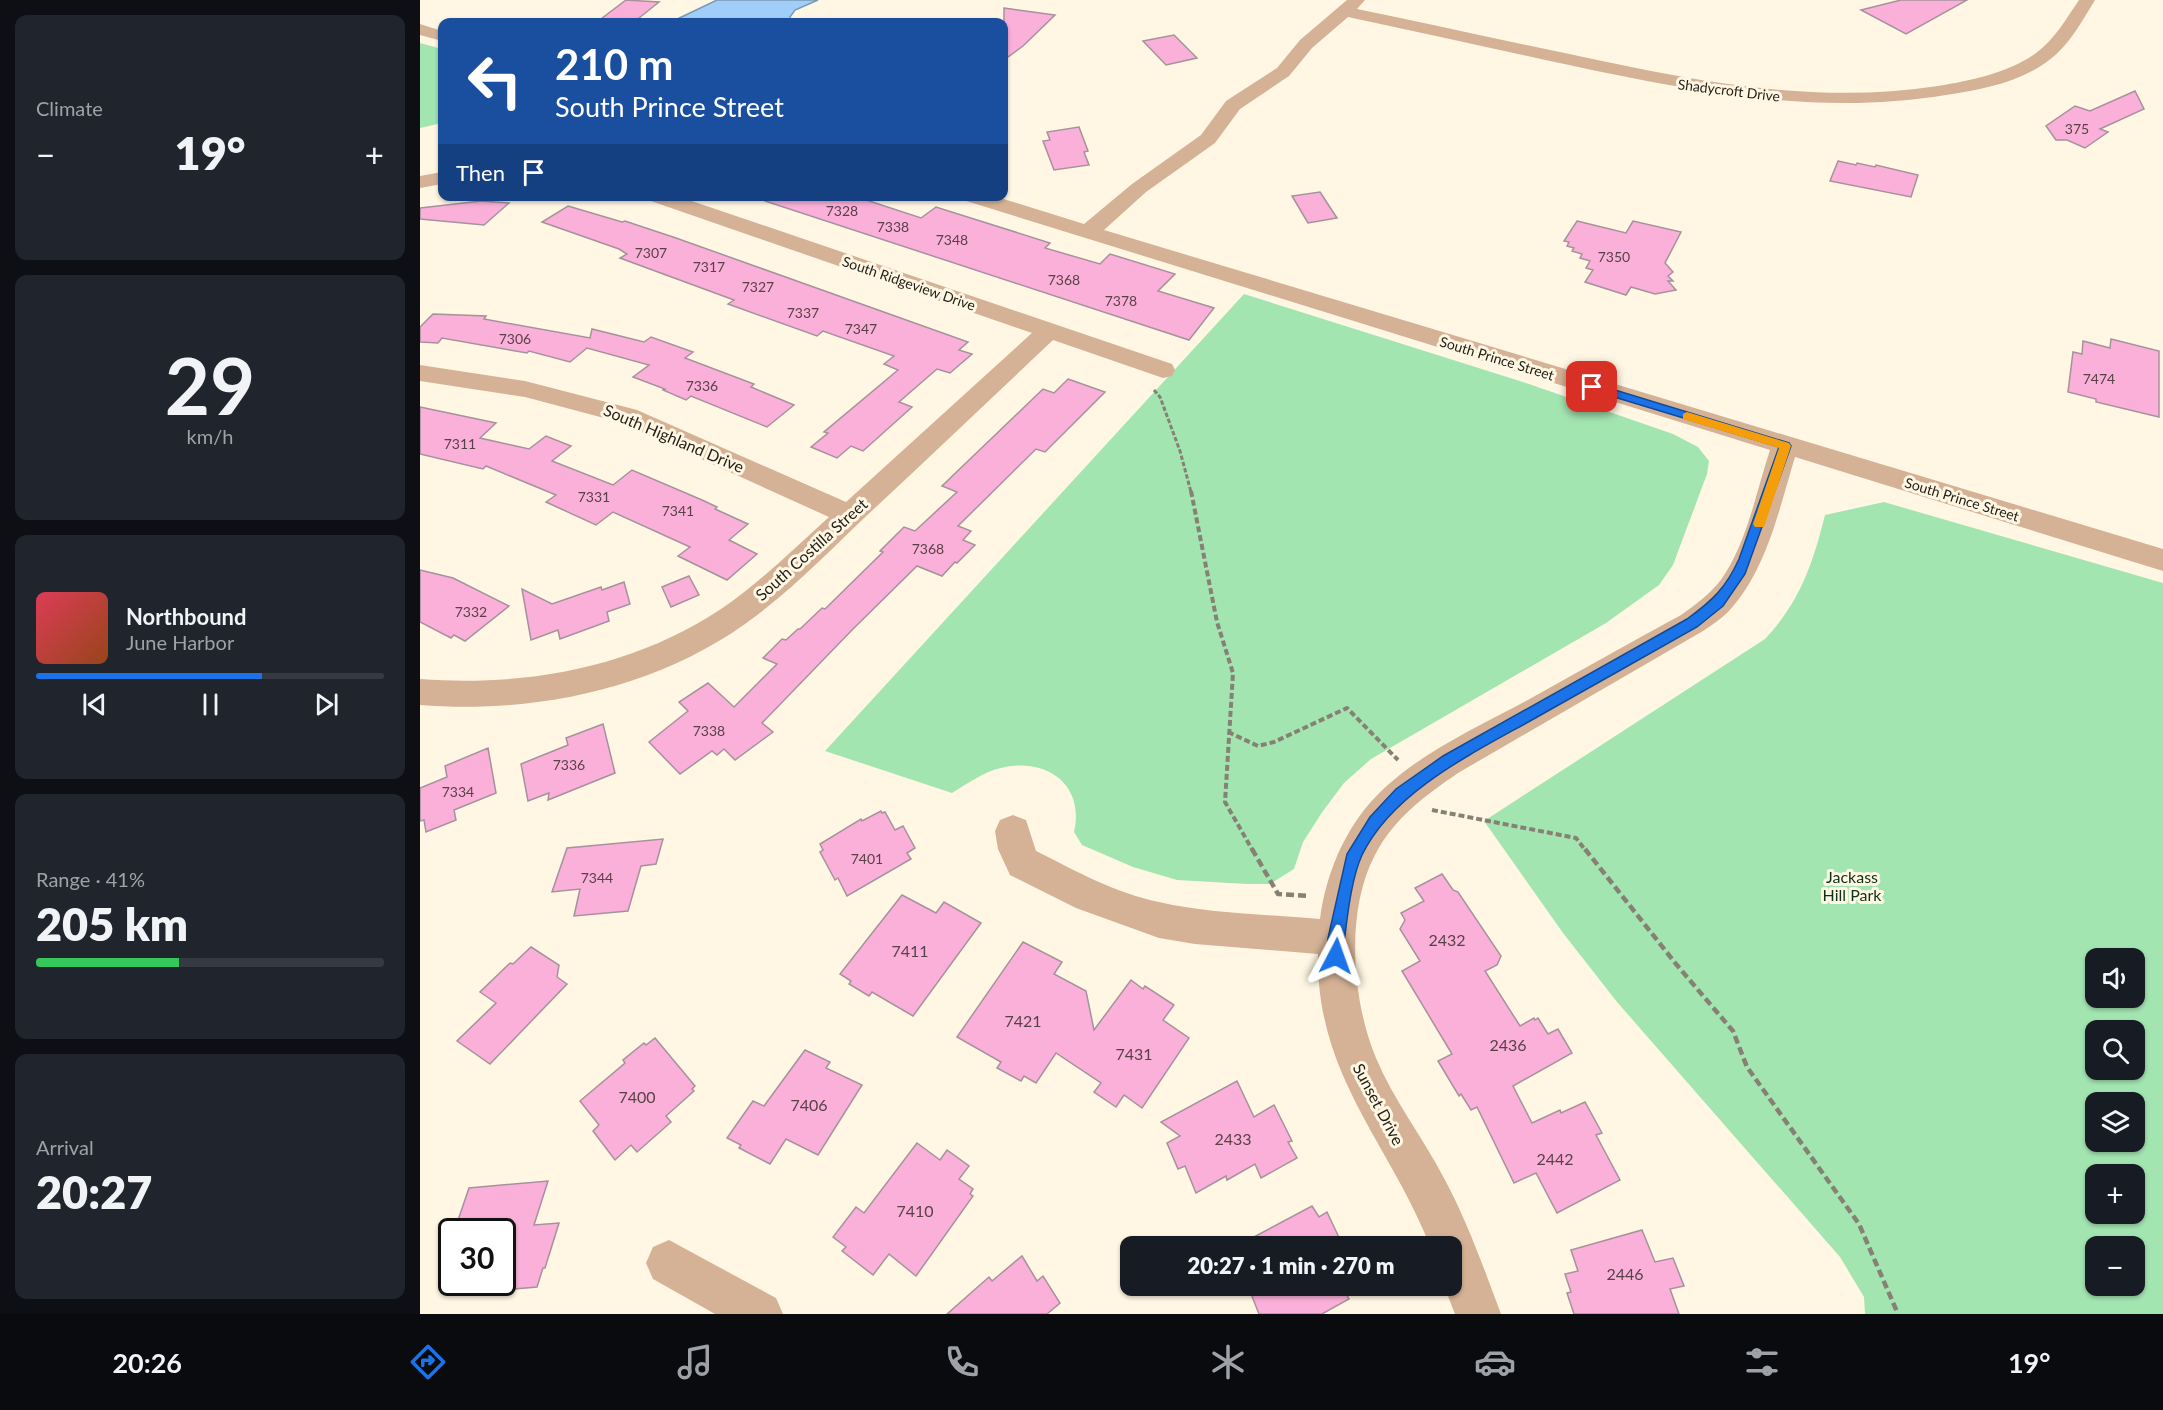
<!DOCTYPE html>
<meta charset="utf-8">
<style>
:root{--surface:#171b24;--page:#20242c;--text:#f1f3f6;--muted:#9ea1a6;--line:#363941;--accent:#1a73e8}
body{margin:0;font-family:Lato,sans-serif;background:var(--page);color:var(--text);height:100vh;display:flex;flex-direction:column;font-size:22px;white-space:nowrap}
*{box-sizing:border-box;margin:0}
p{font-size:20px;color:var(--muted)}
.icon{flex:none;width:33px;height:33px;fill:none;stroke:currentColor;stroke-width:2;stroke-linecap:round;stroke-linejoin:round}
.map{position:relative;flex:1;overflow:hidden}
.details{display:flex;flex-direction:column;gap:15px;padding:15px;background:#0d0f14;width:420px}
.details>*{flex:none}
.hud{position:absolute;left:18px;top:18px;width:570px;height:183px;border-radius:12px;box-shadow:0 2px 4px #0004;background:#1a4fa0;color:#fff;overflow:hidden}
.fabs{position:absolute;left:1665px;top:948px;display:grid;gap:12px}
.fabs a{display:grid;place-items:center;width:60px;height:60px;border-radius:12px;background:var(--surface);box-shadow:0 2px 4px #0004;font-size:30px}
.speed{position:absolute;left:18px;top:1218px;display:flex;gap:12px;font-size:30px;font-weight:700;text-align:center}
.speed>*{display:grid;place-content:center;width:78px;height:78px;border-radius:50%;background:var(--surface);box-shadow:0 2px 4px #0004;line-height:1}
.speed .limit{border:3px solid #111;border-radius:9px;background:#fff;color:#111}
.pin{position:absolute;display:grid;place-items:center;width:51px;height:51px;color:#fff;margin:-26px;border-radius:12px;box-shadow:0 3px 9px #0006}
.me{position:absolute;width:66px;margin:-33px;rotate:4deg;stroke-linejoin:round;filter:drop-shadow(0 0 4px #0008)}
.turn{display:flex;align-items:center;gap:21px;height:126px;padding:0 18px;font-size:27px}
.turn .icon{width:78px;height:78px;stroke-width:2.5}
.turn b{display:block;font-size:42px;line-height:51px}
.then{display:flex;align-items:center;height:57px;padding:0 18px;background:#0003;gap:12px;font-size:22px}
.big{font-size:45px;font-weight:800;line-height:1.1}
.details .card{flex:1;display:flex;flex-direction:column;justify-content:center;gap:9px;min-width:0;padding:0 21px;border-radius:12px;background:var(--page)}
.details .dial{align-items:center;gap:0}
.dial b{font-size:78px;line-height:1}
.song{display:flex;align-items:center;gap:18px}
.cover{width:72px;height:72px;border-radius:9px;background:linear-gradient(135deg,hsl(350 70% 55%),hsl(20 70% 35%))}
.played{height:6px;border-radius:3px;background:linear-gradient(90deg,var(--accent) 65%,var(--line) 65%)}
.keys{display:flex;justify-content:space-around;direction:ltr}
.heat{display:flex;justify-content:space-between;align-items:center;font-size:33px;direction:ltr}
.charge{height:9px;border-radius:4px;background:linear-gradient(90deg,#34c759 41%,var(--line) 0)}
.trip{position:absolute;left:700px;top:1236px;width:342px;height:60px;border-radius:12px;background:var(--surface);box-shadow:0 2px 4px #0004;font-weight:800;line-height:60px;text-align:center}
.tabs{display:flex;height:96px;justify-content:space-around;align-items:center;background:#090b0e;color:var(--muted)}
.tabs .icon{width:42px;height:42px}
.tabs .on{color:var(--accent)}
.tabs b{font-size:27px;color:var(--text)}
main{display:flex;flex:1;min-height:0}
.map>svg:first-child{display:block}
</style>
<main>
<section class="details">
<div class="card"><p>Climate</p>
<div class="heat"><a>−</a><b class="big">19°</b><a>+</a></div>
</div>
<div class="card dial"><b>29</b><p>km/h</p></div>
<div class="card">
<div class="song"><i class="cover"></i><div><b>Northbound</b><p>June Harbor</p></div></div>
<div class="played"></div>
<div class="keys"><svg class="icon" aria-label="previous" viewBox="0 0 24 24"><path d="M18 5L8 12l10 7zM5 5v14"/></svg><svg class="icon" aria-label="pause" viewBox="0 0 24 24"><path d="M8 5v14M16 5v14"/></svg><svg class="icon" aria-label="next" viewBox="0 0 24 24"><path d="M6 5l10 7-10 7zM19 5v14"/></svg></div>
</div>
<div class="card"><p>Range · 41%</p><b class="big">205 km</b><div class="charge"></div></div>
<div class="card"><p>Arrival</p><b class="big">20:27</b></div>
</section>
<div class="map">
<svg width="1743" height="1314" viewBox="0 0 1743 1314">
<rect width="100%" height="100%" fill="#fff7e3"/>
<g fill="#a3e5b1" fill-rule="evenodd">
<path d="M0,43L22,49V123L0,128Z"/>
<path d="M824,294L1103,382L1253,434L1278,447L1289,461L1287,474L1253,565L1239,585L1186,623L951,759L924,783L903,811L883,842L874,869L850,884H827L757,880L713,867L662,845L654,832C665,784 626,757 581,768C563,772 547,784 532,793L405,751Z"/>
<path d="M1464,502L1743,583V1314H1445L1444,1297L1420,1257L1197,1002L1143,933L1064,821L1345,639C1380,602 1393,563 1405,515ZM1676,958H1714V998H1676ZM1676,1030H1714V1070H1676ZM1676,1102H1714V1142H1676ZM1676,1174H1714V1214H1676ZM1676,1246H1714V1286H1676Z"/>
</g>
<path fill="#a1cef8" stroke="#7b99b4" stroke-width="1.5" d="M297,0H398L375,10L370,17V22H251Z"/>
<g fill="#fbb0d9" stroke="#a5929c" stroke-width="1.5">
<path d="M206,0L239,2L214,22H177Z"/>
<path d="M1481,0H1547L1486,34L1441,10Z"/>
<path d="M584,8L635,15L603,46L584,60Z"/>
<path d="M754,35L777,58L746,65L723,41Z"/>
<path d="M1715,91L1724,109L1680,129L1688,132L1665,148L1647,140H1636L1626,126L1655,106L1670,111Z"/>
<path d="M659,127L668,151L664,152L669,165L634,170L623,141L630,140L627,132Z"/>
<path d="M1418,161L1436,165L1437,163L1455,167L1456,165L1498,175L1491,197L1410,181Z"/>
<path d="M900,192L917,218L888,223L872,196Z"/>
<path d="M346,196H434L501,218L516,207L630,243L625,248L680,264L690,254L755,274L738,291L794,308L769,340L345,201Z"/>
<path d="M61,201L89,203L64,225L0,219V208Z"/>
<path d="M148,206L202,222L205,221L256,238L548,342L539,350L552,354L530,373L517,369L479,402L492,407L443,451L431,446L417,458L391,447L408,433L404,432L478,370L464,364L474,356L403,331L397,336L308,304L314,300L200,258L207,254L199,249L122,222Z"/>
<path d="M1157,221L1206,233L1213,221L1261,232L1245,263L1253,272L1248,276L1253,281H1248L1256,290L1235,294L1211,287L1206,295L1165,282L1173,270L1166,268L1170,261L1160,258L1162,254L1152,251L1154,248L1147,246L1149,242L1144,241Z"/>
<path d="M13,314L66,316L64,319L170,338L172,329L224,342L231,337L273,352L265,358L334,384L331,387L374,405L347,427L271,396L266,400L243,390L245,389L213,377L229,365L167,348L150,362L109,351L107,353L22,338L18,343L0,342V327Z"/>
<path d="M1691,339L1739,351V417L1676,402V399L1648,392L1653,352L1662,354L1663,341L1690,348Z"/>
<path d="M648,379L685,392L625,452L616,449L538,526L551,531L543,540L555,545L537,563L535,562L522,576L497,566L432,630L342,723L353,732L315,760L304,749L297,755L292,751L260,774L229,742L268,711L259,702L288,683L314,707L357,664L343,658L362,639L366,640L378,629H380L402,608L405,609L463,552L460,551L484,527L495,531L537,492L522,486L623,389L634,393Z"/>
<path d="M0,407L76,423L60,438L109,449L126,436L151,446L132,461L193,485L212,470L282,500L297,507L295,509L328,524L309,540L337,554L307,580L258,556L270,547L193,512L176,525L126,502L136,495L66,466L63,469L0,454Z"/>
<path d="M0,570L33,578L89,606L45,641L34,635L31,638L0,622Z"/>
<path d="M269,576L279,595L251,607L242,587Z"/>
<path d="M204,582L210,604L187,612L189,621L140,639L138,630L111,640L102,589L132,604L181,587L182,590Z"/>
<path d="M183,724L195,773L128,800L129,793L108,801L101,764L148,745L146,738Z"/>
<path d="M68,748L76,793L34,810L36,820L6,832L4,820L0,821V788L27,777L25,766Z"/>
<path d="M461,811L462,813L465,812L475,830L483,826L495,848L487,853L491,859L427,896L418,878L415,880L400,852L403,850L400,844L441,819L442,821Z"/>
<path d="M243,839L236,864L221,866L208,911L154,916L160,889L132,892L147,848Z"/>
<path d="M1022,874L1033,890L1038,892L1081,956L1077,965L1065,971L1100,1026L1114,1018L1115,1020L1118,1018L1128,1034L1138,1029L1152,1053L1093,1086L1112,1123L1140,1110L1141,1113L1165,1102L1182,1133L1176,1135L1200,1180L1137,1213L1116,1173L1094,1183L1057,1107L1051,1110L1041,1094L1039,1096L1018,1061L1032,1054L982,971L1000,961L980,929L985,920L981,913L1004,901L995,888Z"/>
<path d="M482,895L516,913L524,902L561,923L493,1016L452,992L449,996L429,984L431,981L420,974Z"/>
<path d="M603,942L642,962L634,974L666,991L674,1030L711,980L723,989L725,986L754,1005L743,1020L769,1038L722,1108L704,1095L696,1107L674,1092L681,1083L636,1053L616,1083L604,1076L601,1081L577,1068L581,1062L537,1037Z"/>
<path d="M111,947L139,965L137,977L147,984L70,1064L37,1041L76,1003L60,992L90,963L93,964Z"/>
<path d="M235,1038L275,1086L272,1089L274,1091L246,1116L251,1122L217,1152L211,1145L195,1160L173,1131L179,1125L160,1101L205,1063L203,1060L224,1043L226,1045Z"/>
<path d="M385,1050L410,1062L406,1068L442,1085L398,1155L366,1139L350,1164L319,1148L321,1145L307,1138L333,1101L344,1106Z"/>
<path d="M817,1081L834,1117L854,1105L872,1141L868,1142L877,1158L841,1178L835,1164L807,1180L806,1176L776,1193L765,1166L758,1169L747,1143L760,1136L741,1122Z"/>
<path d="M497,1143L520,1160L527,1150L549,1166L539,1179L553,1189L550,1194L553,1196L496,1276L469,1254L453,1275L422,1251L426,1247L413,1237L436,1207L444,1213Z"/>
<path d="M128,1181L114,1225L139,1223L125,1268H123L117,1287L82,1290V1232H34L49,1188Z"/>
<path d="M892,1206L899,1217L907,1212L923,1246H817Z"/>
<path d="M1222,1230L1235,1262L1253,1258L1264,1286L1250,1289L1259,1314H1154L1147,1293L1151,1292L1145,1274L1158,1271L1151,1250Z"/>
<path d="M602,1256L617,1281L623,1276L640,1303L627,1314H527L569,1277L572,1281Z"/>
<path d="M828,1286H927L931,1293L927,1295L929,1299L902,1314H839Z"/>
</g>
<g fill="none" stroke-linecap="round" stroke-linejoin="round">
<path stroke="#868174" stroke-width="3" stroke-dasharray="4.5 2" stroke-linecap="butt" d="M734,390L740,397L760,451L771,492"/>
<g stroke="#868174" stroke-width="4" stroke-dasharray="6 3" stroke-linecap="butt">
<path d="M771,491L797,622L813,673L805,802L833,851"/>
<path d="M808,732L838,746L854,742L927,708L978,760"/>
<path d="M1012,810L1156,838L1166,851"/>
</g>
<g stroke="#868174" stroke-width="4.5" stroke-dasharray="8 4" stroke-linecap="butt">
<path d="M832,849L858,894L890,896"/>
<path d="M1165,849L1256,964L1313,1031L1327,1067L1439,1224L1478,1314"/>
</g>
<g fill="#d5b295" fill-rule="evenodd">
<path d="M927,0H945L937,9C1009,24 1082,40 1154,55C1274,81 1395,105 1518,86C1552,80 1588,73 1616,53C1635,39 1646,19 1659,0H1675C1662,21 1649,46 1628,61C1600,82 1561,90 1526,95C1398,116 1275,92 1149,65C1075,49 1002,33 928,17L892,48L869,76L820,109L795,143L726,192L684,230L1743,549V571L1375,457C1359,509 1347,570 1309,611C1301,619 1292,625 1283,631L1038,773C1006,795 973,819 955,855C925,911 932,1001 956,1058C974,1101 1004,1139 1025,1180C1048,1223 1064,1269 1081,1314H1035L1024,1286H1032V1246H1010C969,1142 896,1076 898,954L775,944L739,938L656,908L590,875L578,849L575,831L580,820L593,815L606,820L616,851C656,871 695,893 739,902C791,914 847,914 900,919C905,880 920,841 944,810C984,760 1050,731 1106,701C1158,672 1209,643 1261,615C1275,605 1289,595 1300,581C1327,544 1336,492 1350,450L543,200L540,196H574L664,224L712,184L781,135L806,101L857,68L880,40Z"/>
<path d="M0,24L22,31V41L0,35Z"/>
<path d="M22,172V184L0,188V176Z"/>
<path d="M225,196H257L752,364L755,370L752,376L743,378L633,340C574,396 516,451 457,506C414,546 373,590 325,624C232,690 112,714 0,705V679C105,687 212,668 301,609C340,582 374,549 409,517L199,422L105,397L0,381V365L105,381L217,410L426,502L612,333L228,200Z"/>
<path d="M249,1240L356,1298L363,1314H295L233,1279L226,1263L233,1247Z"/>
</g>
</g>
<path fill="#1a73e8" stroke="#114b97" stroke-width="1.5" d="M1172,383L1369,443L1371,446L1325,574L1303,606L1277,627C1227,655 1176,684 1126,712C1064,748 975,787 942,855C932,877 928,911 925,935C923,944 925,953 922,962L916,964L910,962L907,956L908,938L927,854L950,817L976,789L1023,756L1267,619C1292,601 1306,588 1319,559L1359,447L1168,389L1166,387Z"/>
<path fill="#f59e0b" d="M1267,412L1369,443L1371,446L1344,527H1335L1333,524L1359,448L1263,419V414Z"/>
<g text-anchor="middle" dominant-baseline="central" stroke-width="6" stroke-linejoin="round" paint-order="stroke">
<g font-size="14" fill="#211e17" stroke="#fff7e3">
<text transform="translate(1309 90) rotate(7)">Shadycroft Drive</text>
<text transform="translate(489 283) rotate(19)">South Ridgeview Drive</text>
<text transform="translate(1077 358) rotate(17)">South Prince Street</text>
<text transform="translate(1542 499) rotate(17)">South Prince Street</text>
</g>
<g font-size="14" fill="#584248">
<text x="1657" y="128">375</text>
<text x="422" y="210">7328</text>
<text x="473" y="226">7338</text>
<text x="532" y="239">7348</text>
<text x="231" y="252">7307</text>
<text x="1194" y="256">7350</text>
<text x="289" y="266">7317</text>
<text x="644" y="279">7368</text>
<text x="338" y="286">7327</text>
<text x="701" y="300">7378</text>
<text x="383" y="312">7337</text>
<text x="441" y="328">7347</text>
<text x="95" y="338">7306</text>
<text x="1679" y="378">7474</text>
<text x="282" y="385">7336</text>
<text x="40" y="443">7311</text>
<text x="174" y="496">7331</text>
<text x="258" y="510">7341</text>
<text x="508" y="548">7368</text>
<text x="51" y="611">7332</text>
<text x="289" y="730">7338</text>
<text x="149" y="764">7336</text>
<text x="38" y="791">7334</text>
<text x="447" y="858">7401</text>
<text x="177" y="877">7344</text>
</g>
<g font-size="16" fill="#211e17" stroke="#fff7e3">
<text transform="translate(254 438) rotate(23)">South Highland Drive</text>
<text transform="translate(391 549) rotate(-42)">South Costilla Street</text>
<text transform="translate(959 1104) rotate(62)">Sunset Drive</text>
</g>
<g font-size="16" fill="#0d3219" stroke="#fff7e3">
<text x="1432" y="876">Jackass<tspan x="1432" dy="18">Hill Park</tspan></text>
</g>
<g font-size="16" fill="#584248">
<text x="1027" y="939">2432</text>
<text x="490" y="950">7411</text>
<text x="603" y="1020">7421</text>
<text x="1088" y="1044">2436</text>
<text x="714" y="1053">7431</text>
<text x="217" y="1096">7400</text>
<text x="389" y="1104">7406</text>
<text x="813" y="1138">2433</text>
<text x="1135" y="1158">2442</text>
<text x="495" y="1210">7410</text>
<text x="1205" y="1273">2446</text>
</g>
</g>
</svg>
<div class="fabs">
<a><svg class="icon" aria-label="sound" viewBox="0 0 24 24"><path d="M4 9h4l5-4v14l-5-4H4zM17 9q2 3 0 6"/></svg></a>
<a><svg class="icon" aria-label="search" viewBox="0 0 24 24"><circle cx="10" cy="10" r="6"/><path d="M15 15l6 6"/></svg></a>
<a><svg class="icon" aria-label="layers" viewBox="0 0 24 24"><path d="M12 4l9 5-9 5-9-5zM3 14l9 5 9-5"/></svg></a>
<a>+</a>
<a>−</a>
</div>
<div class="speed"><div class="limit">30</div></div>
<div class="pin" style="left:1172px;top:387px;background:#d93025"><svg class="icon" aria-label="arrive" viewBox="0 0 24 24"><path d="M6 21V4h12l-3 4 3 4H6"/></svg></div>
<svg class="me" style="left:916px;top:956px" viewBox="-20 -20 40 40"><path d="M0-17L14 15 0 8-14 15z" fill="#1a73e8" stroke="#fff" stroke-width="4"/></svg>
<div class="trip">20:27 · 1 min · 270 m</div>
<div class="hud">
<div class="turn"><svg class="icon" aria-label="left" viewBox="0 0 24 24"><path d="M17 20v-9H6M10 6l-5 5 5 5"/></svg><div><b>210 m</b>South Prince Street</div></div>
<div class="then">Then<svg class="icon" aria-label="arrive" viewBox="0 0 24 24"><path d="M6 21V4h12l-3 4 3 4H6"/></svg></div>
</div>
</div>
</main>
<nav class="tabs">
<b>20:26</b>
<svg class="icon on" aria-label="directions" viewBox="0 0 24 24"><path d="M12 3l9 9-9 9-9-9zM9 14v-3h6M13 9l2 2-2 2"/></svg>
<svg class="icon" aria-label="music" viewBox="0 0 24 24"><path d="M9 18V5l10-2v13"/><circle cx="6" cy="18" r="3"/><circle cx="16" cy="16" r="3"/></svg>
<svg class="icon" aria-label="phone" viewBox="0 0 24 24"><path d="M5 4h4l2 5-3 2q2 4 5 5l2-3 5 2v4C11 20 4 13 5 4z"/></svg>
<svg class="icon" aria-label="climate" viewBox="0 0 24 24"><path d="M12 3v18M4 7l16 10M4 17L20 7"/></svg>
<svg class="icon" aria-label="car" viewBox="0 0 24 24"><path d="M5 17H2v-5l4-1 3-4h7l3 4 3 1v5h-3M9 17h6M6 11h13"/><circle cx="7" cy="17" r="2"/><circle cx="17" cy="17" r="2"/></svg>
<svg class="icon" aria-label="filters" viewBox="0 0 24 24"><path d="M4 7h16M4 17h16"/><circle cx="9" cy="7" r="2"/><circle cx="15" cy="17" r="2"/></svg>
<b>19°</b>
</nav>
